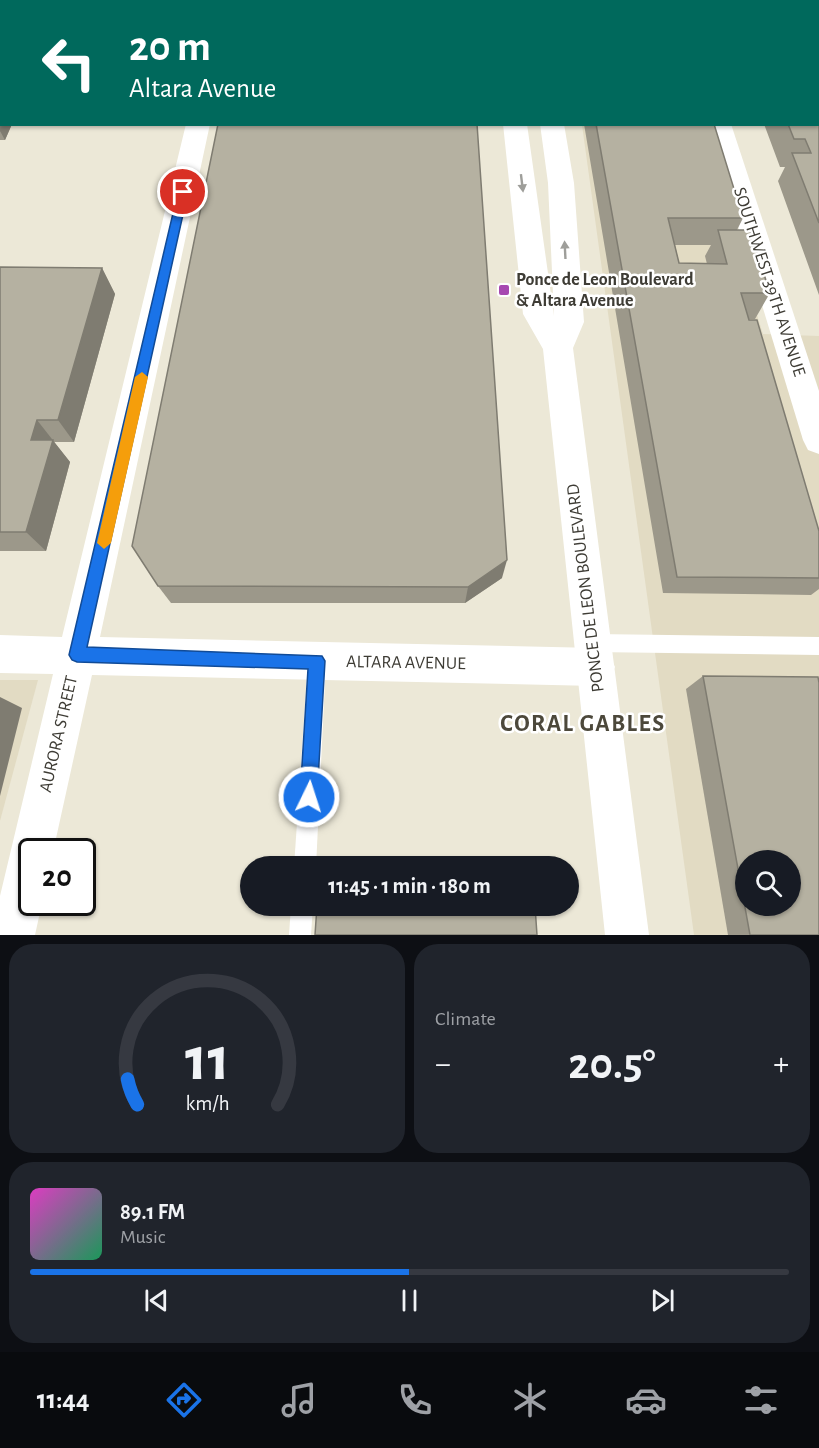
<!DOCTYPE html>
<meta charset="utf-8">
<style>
:root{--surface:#171b24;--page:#20242c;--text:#f1f3f6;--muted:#9ea1a6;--line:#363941;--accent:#1a73e8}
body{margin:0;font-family:"Alegreya Sans",sans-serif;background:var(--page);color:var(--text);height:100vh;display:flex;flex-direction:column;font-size:22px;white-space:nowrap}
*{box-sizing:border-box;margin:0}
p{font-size:20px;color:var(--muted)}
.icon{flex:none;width:33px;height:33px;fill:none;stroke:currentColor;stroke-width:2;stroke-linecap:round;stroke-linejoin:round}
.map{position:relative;height:935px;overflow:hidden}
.side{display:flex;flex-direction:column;gap:9px;padding:9px;background:#0d0f14;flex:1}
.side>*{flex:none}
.top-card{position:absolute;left:0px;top:0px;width:819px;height:126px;box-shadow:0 2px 4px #0004;background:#00695c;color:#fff;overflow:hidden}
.fabs{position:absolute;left:735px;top:850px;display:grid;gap:12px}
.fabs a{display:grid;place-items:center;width:66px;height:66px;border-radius:50%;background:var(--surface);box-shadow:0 2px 4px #0004;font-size:30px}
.speed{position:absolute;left:18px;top:838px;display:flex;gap:12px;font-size:30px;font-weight:700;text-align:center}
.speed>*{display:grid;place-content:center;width:78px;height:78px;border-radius:50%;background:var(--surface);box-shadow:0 2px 4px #0004;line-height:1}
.speed .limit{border:3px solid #111;border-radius:9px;background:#fff;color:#111}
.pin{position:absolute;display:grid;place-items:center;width:51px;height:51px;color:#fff;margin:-26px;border:3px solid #fff;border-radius:50%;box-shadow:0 2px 6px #0007}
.me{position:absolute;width:66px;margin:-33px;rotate:4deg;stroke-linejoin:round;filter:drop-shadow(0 0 4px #0008)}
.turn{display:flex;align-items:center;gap:21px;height:126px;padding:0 30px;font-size:27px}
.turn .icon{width:78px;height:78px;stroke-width:2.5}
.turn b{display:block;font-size:42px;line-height:51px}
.big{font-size:45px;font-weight:600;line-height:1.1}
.side .card{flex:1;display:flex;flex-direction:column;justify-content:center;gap:9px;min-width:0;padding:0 21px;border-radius:24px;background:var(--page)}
.side .dial{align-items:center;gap:0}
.dial svg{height:156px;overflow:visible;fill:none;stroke:var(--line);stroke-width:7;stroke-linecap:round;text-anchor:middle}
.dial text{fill:var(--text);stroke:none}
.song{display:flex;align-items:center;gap:18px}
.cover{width:72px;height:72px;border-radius:9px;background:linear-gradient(135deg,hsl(310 70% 55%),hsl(150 70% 35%))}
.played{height:6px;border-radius:3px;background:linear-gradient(90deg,var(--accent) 50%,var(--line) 50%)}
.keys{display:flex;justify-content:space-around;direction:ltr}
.heat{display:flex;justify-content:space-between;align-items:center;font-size:33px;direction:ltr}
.side .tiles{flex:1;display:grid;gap:9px;grid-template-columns:1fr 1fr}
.card:last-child{grid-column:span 2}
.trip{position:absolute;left:240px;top:856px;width:339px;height:60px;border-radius:30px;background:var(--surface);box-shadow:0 2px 4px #0004;font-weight:600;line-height:60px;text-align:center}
.tab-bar{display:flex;height:96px;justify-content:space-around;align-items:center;background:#090b0e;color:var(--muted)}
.tab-bar .icon{width:42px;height:42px}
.tab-bar .active{color:var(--accent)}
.tab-bar b{font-size:27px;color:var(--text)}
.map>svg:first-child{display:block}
</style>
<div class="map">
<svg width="819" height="935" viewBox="0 0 819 935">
<rect width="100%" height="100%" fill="#ece8d7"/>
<g fill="#e2dbc3" fill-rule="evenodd">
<path d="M582,125H697L763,334L819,336V935H694ZM746,861H790V906H746Z"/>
<path d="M0,680H38L0,821Z"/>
</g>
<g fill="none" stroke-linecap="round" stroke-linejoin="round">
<g fill="#fff" fill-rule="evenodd">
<rect x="349" y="0" width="10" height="2"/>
<path d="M585,0H595L596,2H585Z"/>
<path d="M642,0H652L653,2H642Z"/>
<path d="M593,634L819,637V655L593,652L586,650L584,643L586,636Z"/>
<path d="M317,652L324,654L326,661L316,867H294L308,661L310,654Z"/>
<path d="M291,906H313L311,935H289Z"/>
</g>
<g fill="#fff" fill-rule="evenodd">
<rect x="26" y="0" width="22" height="2"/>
<rect x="678" y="0" width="22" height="2"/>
<path d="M186,124H210L100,637L596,648L609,654L615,667L609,680L596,686L92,675L53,852H32V903H42L35,935H0V896L53,674L0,673V635L62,637Z"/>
<path d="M707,124H731L819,391V454L808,450L803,440Z"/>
</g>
<g fill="#fff" fill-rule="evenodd">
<path d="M480,0H502V2H481Z"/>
<rect x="523" y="0" width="22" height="2"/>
<path d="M503,124H527L554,316L548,183L540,124H564L574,183L584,322L573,348L649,935H605L543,349L523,314Z"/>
</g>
<rect fill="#fff" fill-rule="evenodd" x="0" y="18" width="2" height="14"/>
</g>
<g fill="#9c988a" fill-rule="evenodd">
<path d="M703,0H754L753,2H704Z"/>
<path d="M769,0H819V15L818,14V2H769Z"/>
<path d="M819,31V295L778,181L785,167H780L764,124H818Z"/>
<path d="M0,47L2,124H12L5,140H0Z"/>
<path d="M584,124H714L743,218L737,230L770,293L755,319H748L819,531V589L811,595L663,593ZM675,245H711L705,256L707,264L679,263Z"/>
<path d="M0,267L102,268L115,294L74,442H54L70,462L46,551H0Z"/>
<path d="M502,578L465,603H171L158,586Z"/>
<path d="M703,676L819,935H728L686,689Z"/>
</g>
<g fill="#7f7c71">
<path d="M2,100V124H12L5,140L0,131V103Z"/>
<path d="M102,268L115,294L74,442L58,420Z"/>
<path d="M37,420L70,462L46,551L26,532L31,440Z"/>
<path d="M507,560L502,578L465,603L468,587Z"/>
<path d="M0,697L22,708L0,796Z"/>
</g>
<g fill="#b5b1a1" stroke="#7f7c71" stroke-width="1.5" fill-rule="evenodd">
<rect x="614" y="0" width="23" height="1"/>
<path d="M818,31H819V223L792,153H811L805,139H794L788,124H818Z"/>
<path d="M0,47H2V100L0,103Z"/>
<path d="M218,124H477L507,560L468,587L158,586L132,546Z"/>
<path d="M596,124H714L743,218H668L679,263L727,264L718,230H750L770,293H741L749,320H757L819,531V578L677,577Z"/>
<path d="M0,267L102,268L58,420H37L31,440H53L26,532H0Z"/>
<path d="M703,676L818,677L819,683V935H750ZM746,861H790V906H746Z"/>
<path d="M317,906H535L537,935H315Z"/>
</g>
<defs><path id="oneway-solid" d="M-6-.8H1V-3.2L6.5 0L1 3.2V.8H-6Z" transform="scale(1.5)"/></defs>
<g fill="#9e9e9a">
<use href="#oneway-solid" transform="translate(522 183) rotate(83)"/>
<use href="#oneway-solid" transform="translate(565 250) rotate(-93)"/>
</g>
<path fill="#1a73e8" stroke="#114b97" stroke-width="1.5" d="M183,189L188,192L87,647L322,656L325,661L317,797L315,803L309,806L303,803L300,797L308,669L77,662L72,660L69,655L178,192Z"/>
<path fill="#f59e0b" d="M142,372L148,377L111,543L104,549L97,543L135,377Z"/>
<rect fill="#a748b1" stroke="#fff" stroke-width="2" x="498" y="284" width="12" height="12" rx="3"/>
<g text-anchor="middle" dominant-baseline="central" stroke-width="5" stroke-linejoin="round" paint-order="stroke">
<g font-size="18" font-weight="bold" fill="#3e3c35" stroke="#fff" text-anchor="start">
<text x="516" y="280">Ponce de Leon Boulevard<tspan x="516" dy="21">&amp; Altara Avenue</tspan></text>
</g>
<g font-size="18" fill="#3e3c35" stroke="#fff">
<text transform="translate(769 282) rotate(72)">SOUTHWEST 39TH AVENUE</text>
<text transform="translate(586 588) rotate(-97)">PONCE DE LEON BOULEVARD</text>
<text transform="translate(406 663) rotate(1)">ALTARA AVENUE</text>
<text transform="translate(59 734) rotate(-77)">AURORA STREET</text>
</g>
<g font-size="24" font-weight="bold" letter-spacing="1.5" fill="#4c483b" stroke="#fff">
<text x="583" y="724">CORAL GABLES</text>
</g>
</g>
</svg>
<div class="fabs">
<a><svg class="icon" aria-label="search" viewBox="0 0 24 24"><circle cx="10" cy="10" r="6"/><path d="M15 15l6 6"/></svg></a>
</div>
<div class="speed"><div class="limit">20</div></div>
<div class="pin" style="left:183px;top:192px;background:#d93025"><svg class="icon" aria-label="arrive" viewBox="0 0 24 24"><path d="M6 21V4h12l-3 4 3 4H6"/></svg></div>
<svg class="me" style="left:309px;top:797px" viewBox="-20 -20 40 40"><circle r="17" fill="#1a73e8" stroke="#fff" stroke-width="3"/><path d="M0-11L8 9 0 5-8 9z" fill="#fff"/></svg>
<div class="trip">11:45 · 1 min · 180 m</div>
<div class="top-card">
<div class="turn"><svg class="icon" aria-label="left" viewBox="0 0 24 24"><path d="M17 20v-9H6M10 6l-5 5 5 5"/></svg><div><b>20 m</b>Altara Avenue</div></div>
</div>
</div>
<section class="side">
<div class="tiles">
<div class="card dial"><svg viewBox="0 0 100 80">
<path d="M14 69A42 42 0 1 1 86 69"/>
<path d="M14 69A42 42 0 0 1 9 56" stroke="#1a73e8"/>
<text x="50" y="56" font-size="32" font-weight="700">11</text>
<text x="50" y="72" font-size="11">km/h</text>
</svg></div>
<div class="card"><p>Climate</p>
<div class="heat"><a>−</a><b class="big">20.5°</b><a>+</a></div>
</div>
<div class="card">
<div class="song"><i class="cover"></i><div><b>89.1 FM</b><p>Music</p></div></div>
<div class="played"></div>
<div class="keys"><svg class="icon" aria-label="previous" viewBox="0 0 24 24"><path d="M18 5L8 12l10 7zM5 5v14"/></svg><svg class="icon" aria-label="pause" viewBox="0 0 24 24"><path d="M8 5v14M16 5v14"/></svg><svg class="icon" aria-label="next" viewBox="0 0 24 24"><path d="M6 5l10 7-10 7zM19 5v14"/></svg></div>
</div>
</div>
</section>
<nav class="tab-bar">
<b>11:44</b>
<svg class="icon active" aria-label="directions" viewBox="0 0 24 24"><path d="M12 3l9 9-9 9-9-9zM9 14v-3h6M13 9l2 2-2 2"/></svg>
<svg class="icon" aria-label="music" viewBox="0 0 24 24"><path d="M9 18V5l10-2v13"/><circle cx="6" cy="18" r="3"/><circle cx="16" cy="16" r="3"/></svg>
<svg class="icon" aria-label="phone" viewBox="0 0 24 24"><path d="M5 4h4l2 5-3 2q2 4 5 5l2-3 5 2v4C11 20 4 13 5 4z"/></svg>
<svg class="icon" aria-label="climate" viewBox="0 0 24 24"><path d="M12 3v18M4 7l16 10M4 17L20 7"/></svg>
<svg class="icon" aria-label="car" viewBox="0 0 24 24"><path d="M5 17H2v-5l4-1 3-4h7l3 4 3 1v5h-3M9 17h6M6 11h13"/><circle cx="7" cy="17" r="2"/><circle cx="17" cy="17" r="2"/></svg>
<svg class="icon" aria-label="filters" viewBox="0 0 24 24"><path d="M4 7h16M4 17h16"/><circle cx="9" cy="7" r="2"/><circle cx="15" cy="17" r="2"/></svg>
</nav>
